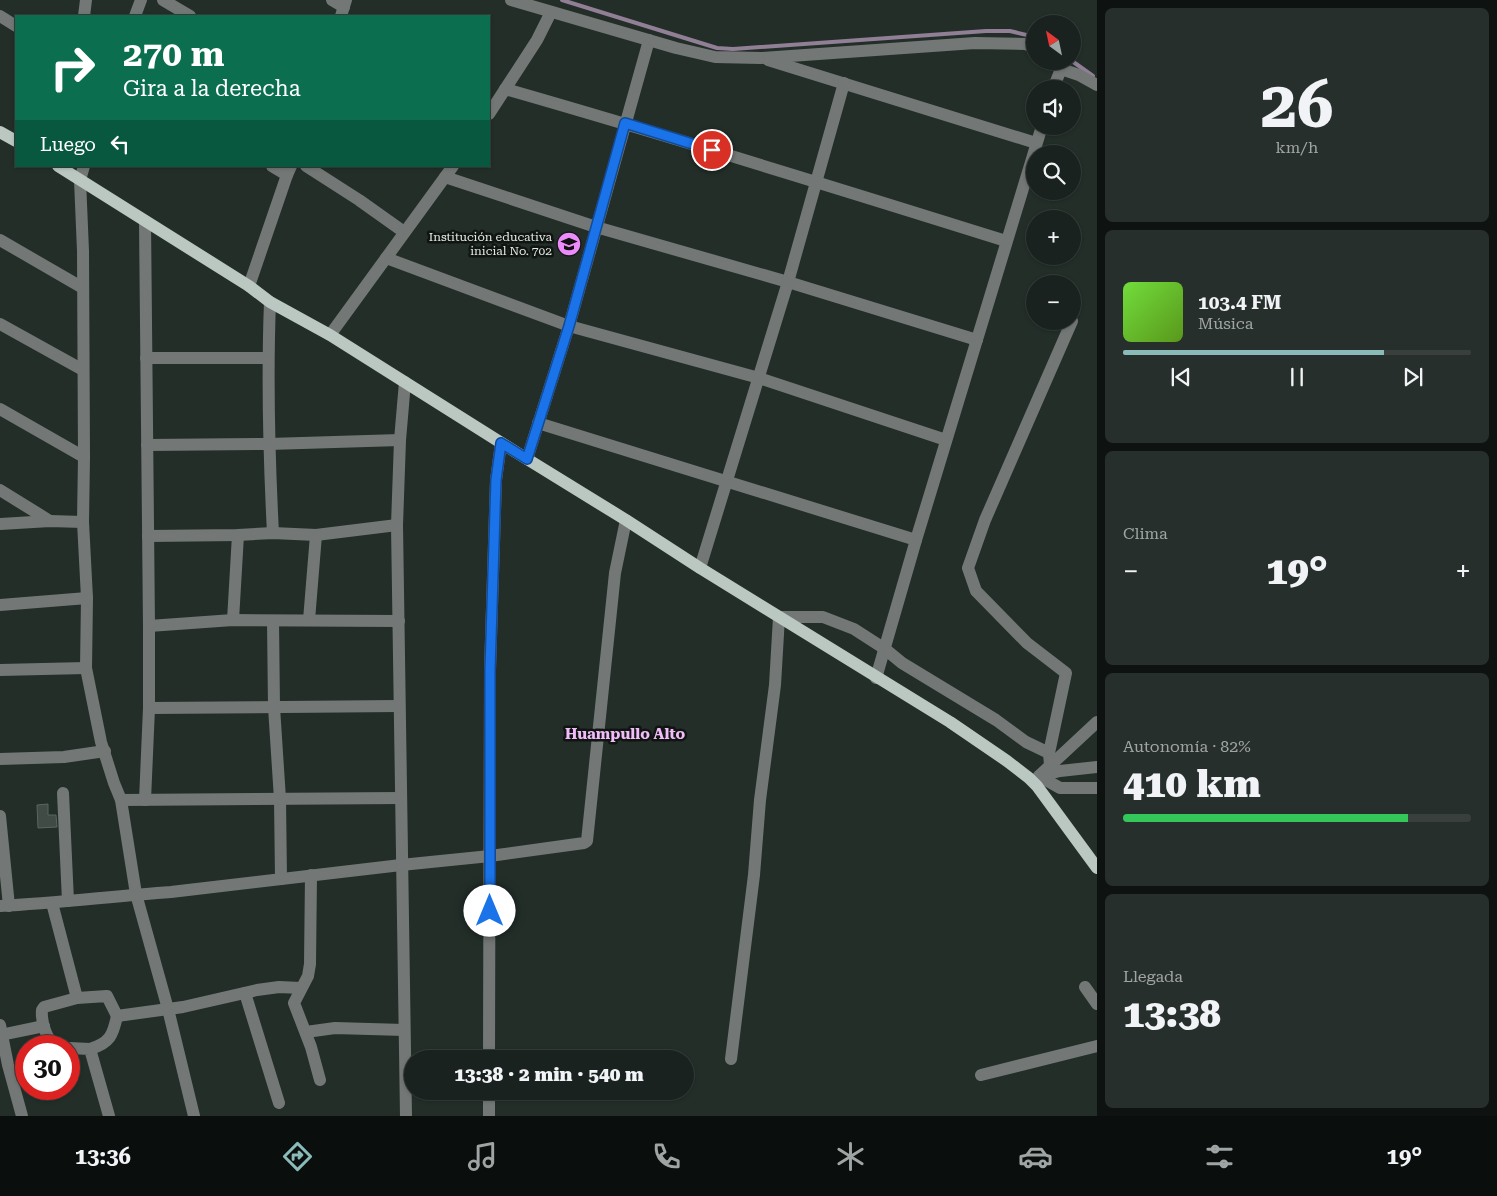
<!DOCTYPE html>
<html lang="es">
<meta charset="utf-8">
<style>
:root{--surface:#1a221f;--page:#272f2c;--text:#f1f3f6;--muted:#9fa4a4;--line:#383f3d;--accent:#8bbbb9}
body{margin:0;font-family:"Roboto Serif",serif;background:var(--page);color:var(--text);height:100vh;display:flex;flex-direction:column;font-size:19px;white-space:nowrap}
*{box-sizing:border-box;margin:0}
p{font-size:16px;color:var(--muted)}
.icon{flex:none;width:28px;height:28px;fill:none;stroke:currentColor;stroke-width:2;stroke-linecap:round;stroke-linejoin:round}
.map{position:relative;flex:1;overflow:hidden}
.sheet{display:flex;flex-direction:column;gap:8px;padding:8px;background:#0e1311;width:400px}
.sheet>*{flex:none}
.banner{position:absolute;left:15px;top:15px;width:475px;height:152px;border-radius:0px;box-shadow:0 1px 4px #0004,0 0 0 1px var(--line);background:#0b6e4f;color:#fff;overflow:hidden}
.needle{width:32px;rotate:327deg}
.tools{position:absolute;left:1026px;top:15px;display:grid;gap:10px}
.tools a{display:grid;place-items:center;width:55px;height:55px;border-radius:50%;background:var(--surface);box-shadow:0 1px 4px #0004,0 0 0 1px var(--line);font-size:25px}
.speed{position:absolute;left:15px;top:1035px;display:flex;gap:10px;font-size:25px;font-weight:700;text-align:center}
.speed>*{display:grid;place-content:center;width:65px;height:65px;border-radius:50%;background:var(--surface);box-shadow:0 1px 4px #0004,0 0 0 1px var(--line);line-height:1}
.speed .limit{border:8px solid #d22;background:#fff;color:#111}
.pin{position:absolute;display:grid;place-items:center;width:42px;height:42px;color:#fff;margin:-21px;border:2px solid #fff;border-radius:50%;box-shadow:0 1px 5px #0007}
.me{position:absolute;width:55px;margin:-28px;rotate:0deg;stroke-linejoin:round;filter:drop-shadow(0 0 4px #0008)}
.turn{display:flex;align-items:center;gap:18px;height:105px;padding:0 25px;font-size:22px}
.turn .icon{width:65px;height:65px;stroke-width:2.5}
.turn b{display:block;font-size:35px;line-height:42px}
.then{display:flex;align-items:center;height:48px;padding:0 25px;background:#0003;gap:10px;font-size:19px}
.big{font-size:38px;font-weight:800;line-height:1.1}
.sheet .card{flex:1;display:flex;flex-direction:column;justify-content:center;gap:8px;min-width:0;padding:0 18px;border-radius:8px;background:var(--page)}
.sheet .dial{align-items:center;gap:0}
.dial b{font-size:65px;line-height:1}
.song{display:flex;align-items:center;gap:15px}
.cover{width:60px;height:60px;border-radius:8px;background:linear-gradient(135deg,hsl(100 70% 55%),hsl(90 70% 35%))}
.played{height:5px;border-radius:2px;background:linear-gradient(90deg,var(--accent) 75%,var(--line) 75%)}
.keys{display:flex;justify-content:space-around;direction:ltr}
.heat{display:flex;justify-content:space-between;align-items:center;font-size:28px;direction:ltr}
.charge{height:8px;border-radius:4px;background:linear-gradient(90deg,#34c759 82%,var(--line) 0)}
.trip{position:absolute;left:404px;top:1050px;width:290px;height:50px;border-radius:25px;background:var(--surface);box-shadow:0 1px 4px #0004,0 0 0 1px var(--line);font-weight:800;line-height:50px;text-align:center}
.tab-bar{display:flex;height:80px;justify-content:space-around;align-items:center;background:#0a0e0c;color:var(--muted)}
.tab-bar .icon{width:35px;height:35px}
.tab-bar .current{color:var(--accent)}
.tab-bar b{font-size:22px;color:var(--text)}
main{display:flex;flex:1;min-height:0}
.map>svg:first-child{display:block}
</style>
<main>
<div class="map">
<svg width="1097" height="1116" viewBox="0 0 1097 1116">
<rect width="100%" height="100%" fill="#232e29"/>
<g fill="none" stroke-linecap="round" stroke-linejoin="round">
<g stroke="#907f95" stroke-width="4">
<path d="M562,0L717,48L733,49L986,31H1010L1035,37"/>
<path d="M1072,61L1093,76"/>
</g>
</g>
<path fill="#404b46" stroke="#596560" d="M48,804V815H56L57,827L38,828L37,805Z"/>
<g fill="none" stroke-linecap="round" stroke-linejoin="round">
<g stroke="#737876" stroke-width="12">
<path d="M163,0L190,16"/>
<path d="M332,0L344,7"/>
<path d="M511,0L676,48L715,57L761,58L975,43L1025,44L1035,47"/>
<path d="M0,16L16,26"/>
<path d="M84,16L86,0"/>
<path d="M135,16L141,0"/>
<path d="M341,16L346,0"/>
<path d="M768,60L1036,143"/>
<path d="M1053,61L1061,69L1079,75L1097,85"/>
<path d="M505,89C673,137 840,189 1006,241"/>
<path d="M1053,89L1061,69"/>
<path d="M489,114L537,40L551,12"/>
<path d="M84,166L80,180L83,251L84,457L83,522L87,598L86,668L101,742L114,783L121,800L136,894L168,1009L194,1116"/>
<path d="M272,166L287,175"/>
<path d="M306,166L359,200L404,232"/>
<path d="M445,177L596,227L788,282L977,340"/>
<path d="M145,221L149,626V708L145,800"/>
<path d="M0,240L83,288"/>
<path d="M386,258L569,326L759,378L946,440"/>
<path d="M249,286L287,175L291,166"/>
<path d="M270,302C267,379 269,456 273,533"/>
<path d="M0,324L83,370"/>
<path d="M330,335L453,166"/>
<path d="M146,358H268"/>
<path d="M405,382L400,440L397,525L406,1116"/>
<path d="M0,409L84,457"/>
<path d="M538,423L916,540"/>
<path d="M147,445L269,444L400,440"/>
<path d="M527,459L569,326L649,40"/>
<path d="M0,490L50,521"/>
<path d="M0,524L50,521L83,522"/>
<path d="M148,536L238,535L273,533L316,535L397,525"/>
<path d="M700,568L788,282L844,83"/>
<path d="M0,605L87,598"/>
<path d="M233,620L238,535"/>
<path d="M309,620L316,535"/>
<path d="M273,621L274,707L280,799L281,879"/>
<path d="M149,626L233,620L399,621"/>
<path d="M0,670L86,668"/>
<path d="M876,678L916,540L1042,126"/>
<path d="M149,708L399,706"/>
<path d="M0,759L64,757L105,751"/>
<path d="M1050,765L1049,753L1066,673L1027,643L976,591L968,568L985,520L1072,321"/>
<path d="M1039,776L1097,722"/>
<path d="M1039,776L1060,788H1097"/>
<path d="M1040,776L1060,771L1097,767"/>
<path d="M63,793L68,901"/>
<path d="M121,800L401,798"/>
<path d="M0,816L9,906"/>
<path d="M311,875L310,964L308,976L294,1003L311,1047L320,1080"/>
<path d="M52,903L77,998"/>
<path d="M0,906C57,903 114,896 171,892L401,865L490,856L584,843L587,841L615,573L626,520"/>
<path d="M1085,987L1097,1004"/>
<path d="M245,993L279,1103"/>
<path d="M0,1025L8,1065L22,1116"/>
<path d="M306,1032L335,1028L404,1030"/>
<path d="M0,1035L44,1026"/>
<path d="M57,1046C46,1041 41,1021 42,1010L44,1007L77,998L107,996L117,1016L183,1007L257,990L279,987L301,988"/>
<path d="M69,1048L90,1049L109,1116"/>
<path d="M90,1049C110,1043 113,1035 117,1016"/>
<path d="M489,1059L490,670L496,480L501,443"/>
<path d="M731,1059L754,875L760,800L775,685L779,617H823L854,629L885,649L902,663L996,720L1026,742L1049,753"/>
<path d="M981,1075L1097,1046"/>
<path d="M489,1116V1091"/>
</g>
<g stroke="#bbc7c1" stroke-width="12">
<path d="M0,132L16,141"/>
<path d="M58,166L249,286L270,302L330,335L527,459L626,520L700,568L950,722L1007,761L1029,778L1037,786L1097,868"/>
</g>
</g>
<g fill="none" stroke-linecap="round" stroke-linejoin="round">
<g stroke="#114b97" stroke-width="12">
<path id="route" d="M490,911V670L496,480L501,443L527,459L569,326L625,123L712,150"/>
</g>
<use href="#route" stroke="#1a73e8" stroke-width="9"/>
</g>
<defs>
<g id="school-disc" transform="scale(1.25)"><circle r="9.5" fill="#ec8cfb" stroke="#101512"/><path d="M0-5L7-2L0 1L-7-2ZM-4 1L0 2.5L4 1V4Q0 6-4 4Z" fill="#111"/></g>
</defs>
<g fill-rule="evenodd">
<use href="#school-disc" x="569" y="244"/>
</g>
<g text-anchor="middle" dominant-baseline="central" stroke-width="5" stroke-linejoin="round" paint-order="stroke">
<g font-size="12" fill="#e3eae6" stroke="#101512" text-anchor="end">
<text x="552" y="237">Institución educativa<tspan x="552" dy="14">inicial No. 702</tspan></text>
</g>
<g font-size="15" font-weight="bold" fill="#f1bcf9" stroke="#101512">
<text x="625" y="734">Huampullo Alto</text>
</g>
</g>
</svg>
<div class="tools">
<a><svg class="needle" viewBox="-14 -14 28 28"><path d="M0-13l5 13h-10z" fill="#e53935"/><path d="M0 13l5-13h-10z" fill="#9fa4a4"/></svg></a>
<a><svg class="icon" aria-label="sound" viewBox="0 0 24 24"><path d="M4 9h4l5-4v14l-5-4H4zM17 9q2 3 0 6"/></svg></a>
<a><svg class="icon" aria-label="search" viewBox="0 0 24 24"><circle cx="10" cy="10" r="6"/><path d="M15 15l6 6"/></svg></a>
<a>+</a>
<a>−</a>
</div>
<div class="speed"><div class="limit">30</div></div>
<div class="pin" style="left:712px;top:150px;background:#d93025"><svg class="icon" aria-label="arrive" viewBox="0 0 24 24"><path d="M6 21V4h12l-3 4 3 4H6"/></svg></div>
<svg class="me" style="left:490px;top:911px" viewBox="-20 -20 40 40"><circle r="19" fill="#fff"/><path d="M0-13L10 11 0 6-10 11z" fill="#1a73e8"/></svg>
<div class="trip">13:38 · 2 min · 540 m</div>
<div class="banner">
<div class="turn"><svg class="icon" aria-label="right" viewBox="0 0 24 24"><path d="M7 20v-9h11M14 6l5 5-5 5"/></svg><div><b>270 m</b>Gira a la derecha</div></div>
<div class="then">Luego<svg class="icon" aria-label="left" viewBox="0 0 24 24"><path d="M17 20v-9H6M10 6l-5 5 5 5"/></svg></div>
</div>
</div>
<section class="sheet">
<div class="card dial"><b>26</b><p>km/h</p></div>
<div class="card">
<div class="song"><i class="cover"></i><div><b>103.4 FM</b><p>Música</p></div></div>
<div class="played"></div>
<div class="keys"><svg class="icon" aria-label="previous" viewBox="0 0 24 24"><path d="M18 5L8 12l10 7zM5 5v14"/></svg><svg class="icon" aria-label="pause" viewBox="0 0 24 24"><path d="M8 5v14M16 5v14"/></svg><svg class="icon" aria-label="next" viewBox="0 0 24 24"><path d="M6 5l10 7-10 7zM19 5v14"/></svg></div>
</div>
<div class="card"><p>Clima</p>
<div class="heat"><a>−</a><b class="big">19°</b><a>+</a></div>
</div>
<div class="card"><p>Autonomía · 82%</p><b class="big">410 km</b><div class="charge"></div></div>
<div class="card"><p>Llegada</p><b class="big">13:38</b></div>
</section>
</main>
<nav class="tab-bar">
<b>13:36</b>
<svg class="icon current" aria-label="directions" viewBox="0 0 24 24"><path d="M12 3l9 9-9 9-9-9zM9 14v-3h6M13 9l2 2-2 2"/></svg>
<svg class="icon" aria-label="music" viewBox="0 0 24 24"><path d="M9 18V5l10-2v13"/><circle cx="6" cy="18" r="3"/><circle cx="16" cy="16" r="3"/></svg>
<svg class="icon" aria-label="phone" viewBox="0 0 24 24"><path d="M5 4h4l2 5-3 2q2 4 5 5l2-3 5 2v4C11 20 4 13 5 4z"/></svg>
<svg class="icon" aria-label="climate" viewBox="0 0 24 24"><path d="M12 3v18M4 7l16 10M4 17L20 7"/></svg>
<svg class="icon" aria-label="car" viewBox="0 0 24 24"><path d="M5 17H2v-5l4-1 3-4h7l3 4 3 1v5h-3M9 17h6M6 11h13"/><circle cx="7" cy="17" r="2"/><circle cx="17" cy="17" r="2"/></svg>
<svg class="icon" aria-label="filters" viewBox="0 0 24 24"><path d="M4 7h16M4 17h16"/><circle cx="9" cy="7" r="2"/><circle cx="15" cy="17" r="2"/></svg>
<b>19°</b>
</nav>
